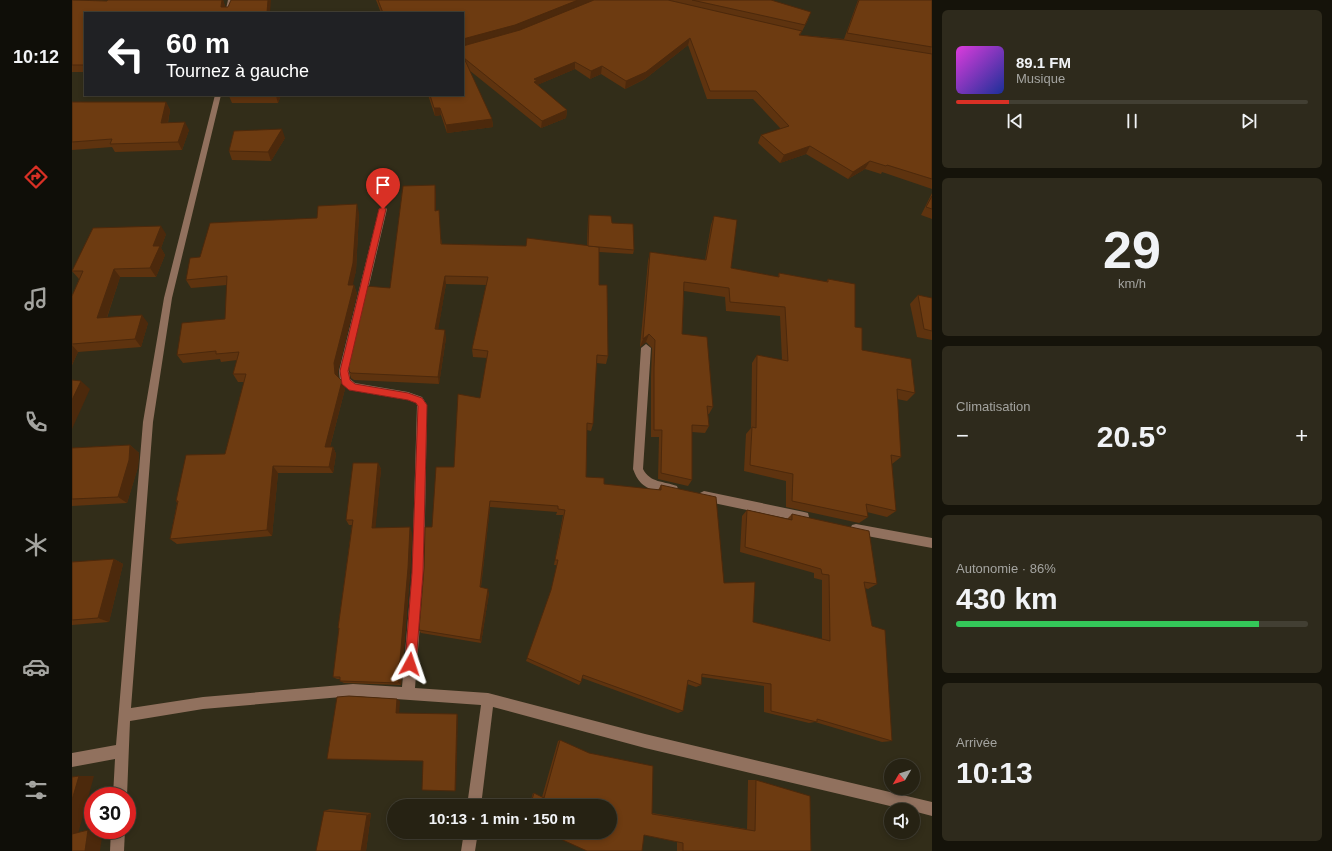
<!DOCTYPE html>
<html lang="fr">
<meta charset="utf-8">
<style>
:root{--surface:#262213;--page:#2e2a1c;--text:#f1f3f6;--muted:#a4a4a0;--line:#423f33;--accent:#d93025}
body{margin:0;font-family:Arial,sans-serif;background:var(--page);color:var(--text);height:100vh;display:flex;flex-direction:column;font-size:15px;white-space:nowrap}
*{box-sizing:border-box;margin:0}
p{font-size:13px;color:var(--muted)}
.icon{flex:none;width:22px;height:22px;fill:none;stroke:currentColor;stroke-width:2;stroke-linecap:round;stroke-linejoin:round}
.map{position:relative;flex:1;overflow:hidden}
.details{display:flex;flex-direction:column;gap:10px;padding:10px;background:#15130a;width:400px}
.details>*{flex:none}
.hud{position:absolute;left:12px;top:12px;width:380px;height:84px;border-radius:0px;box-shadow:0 2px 6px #0003,0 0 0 1px var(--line);background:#202124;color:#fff;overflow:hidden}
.needle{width:26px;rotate:231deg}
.controls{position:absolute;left:812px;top:759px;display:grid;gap:8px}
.controls a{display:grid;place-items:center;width:36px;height:36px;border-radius:50%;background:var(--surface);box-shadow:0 2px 6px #0003,0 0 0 1px var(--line);font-size:20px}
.speed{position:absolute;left:12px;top:787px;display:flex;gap:8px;font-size:20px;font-weight:700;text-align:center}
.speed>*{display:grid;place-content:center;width:52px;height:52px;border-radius:50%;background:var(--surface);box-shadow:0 2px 6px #0003,0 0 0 1px var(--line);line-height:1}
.speed .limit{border:6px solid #d22;background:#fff;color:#111}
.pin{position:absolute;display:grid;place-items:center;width:34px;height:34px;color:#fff;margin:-41px -17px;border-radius:50% 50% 50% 0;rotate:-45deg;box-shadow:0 0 4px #0007}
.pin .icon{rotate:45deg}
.me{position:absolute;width:44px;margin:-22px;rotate:5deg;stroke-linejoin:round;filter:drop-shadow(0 0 3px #0008)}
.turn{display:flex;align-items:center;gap:14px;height:84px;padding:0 16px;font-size:18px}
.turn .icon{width:52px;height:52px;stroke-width:2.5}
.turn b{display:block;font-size:28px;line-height:34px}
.big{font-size:30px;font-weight:800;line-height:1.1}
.details .card{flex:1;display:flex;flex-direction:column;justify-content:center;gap:6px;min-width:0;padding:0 14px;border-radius:6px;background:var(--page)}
.details .dial{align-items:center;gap:0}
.dial b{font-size:52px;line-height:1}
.song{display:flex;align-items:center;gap:12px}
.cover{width:48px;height:48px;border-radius:6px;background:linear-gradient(135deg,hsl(300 70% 55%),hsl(230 70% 35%))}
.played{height:4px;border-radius:2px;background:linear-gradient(90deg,var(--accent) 15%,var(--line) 15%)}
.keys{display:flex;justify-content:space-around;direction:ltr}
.heat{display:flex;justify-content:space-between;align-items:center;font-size:22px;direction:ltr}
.charge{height:6px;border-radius:3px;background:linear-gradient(90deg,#34c759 86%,var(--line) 0)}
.trip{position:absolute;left:315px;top:799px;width:230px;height:40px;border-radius:20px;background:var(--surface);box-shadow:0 2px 6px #0003,0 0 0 1px var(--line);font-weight:800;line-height:40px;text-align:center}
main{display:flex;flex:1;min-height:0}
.tab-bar{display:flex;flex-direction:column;width:72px;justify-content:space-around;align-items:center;background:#0f0e08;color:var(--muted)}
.tab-bar .icon{width:28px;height:28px}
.tab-bar .active{color:var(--accent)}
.tab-bar b{font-size:18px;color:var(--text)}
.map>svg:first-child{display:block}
</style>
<main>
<nav class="tab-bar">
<b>10:12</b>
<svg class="icon active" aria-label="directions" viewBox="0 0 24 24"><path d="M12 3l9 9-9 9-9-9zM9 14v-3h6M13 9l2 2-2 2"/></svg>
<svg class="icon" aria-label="music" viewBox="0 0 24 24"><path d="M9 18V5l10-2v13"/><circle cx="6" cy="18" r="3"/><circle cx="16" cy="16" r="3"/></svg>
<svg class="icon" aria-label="phone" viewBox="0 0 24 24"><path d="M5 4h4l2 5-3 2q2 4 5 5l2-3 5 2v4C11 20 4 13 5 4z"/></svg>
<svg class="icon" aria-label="climate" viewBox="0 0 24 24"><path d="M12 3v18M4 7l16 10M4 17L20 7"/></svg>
<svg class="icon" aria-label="car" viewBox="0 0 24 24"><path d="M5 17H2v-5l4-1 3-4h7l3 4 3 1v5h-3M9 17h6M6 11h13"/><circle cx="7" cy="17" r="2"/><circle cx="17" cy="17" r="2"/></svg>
<svg class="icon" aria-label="filters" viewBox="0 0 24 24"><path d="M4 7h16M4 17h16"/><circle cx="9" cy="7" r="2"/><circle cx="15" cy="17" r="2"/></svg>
</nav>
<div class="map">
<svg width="860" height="851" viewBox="0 0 860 851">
<rect width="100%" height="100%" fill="#322d19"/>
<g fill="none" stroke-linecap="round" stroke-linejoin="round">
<g fill="#91715e" fill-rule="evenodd">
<path d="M156,0H162L159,13H153Z"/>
<path d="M143,95H149L100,298L81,422L59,708L131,697L281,684L330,687L340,573L345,405L344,403L336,400L277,390L268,381L267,371L307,209L311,206L315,209L277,371L278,379L283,383L336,392L350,397L355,405L352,573L343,688L416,693L573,734L860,802V816L841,811V810H835L573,748L421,707L409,806H395L409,705L281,696L131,709L58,721L55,796H41L43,759L0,767V753L44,745L71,422L92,298Z"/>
<path d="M574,344L579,348L571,469C578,483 592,481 605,486L606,489L605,492C595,496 576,490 569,483C565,479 563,474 561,469L569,348Z"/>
<path d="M632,491L732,512L736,513L737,517L736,521L732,522L632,501L628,499L627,496L628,493Z"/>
<path d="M784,524L860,538V548L784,534L780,533L778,529L780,525Z"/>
<path d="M39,830H53L52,851H38Z"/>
<path d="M392,832H406L403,851H389Z"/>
</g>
</g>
<g fill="#5e330f">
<path d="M0,0L35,1L36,0H151L153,6V7L198,13H13V72H0Z"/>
<path d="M304,0H699L736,20L728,35L772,39L786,0H860V189L810,172L809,174L793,169L776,179L734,154L708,163L686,143L689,135L709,129L681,99H635L616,45L573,79L553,89L529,74L518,79L503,69L465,85L495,110L494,118L469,128L397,70L420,119L421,127L375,133L369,115L363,116L356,95H391V13H309Z"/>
<path d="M209,95L206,103H160L157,96Z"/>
<path d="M0,102H94L98,110L96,123L117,130L110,150L43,152L40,147L0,150Z"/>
<path d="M213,138L199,161L160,160L157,151Z"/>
<path d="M860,193V219L849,215Z"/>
<path d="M364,194V211L370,244L454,246L515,245L516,219L517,215L540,223L562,250L561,254L527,252V285L536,356L534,364L524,363L521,424L519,431L515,430L514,477L532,484L586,490L589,485L652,583L681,622L750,639V580L742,578V573L668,552L670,516L675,510L715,519L720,514L805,584L796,589L793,588L820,741L810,742L743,722L737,723L692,712V686L630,677L629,685L624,687L615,684L611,711L606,713L510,678L509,682L507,685L454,661L479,592L485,565H482L491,515H484L485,512L418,507L409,587L417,593L409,643L349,633L347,630L360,527L408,398L415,358L401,357L400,349L414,285L374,284L366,329L374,338L367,384L282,380L279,378L277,371L318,288Z"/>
<path d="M287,213L284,271L280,285H282L285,294L266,371V377L270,381L273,389L258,447H261L264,454L261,473H206L200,536L105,544L98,539L105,503L104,501L153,454L172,382H166L161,374L165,360L149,362L148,359L111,363L105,355L153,319L155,285L119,288L114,280L128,257L245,218Z"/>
<path d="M642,216L659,268L706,277L707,273L754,282L756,279L783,327L790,350L843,393L835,401L825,399L829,457L820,464L824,511L815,517L795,512L796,517L787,523L714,507V481L672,471L674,434L679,428L680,363L685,355L710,360L708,316L654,311L653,297L612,291L610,334L641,407L637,414H636L637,426L633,433L620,432V480L616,486L586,479L587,437H579V376L580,348L574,342L568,347L576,261L578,252L633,260L639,225Z"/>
<path d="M94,234L89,248L93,255L84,277H48L35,318L76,323L69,347L6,352L0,365V296L7,279L0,271Z"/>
<path d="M846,295L860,298V340L845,337L838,304Z"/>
<path d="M58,445L67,453L66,467L55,503L0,506V448Z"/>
<path d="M306,463L309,469L303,528L340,533L338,573L329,685L272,683L268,681V679H265L261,677L267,629L266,628L280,525H277L274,520Z"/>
<path d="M42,559L51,564L37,622L0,625V562Z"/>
<path d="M488,740L580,813L675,829L676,780H684L739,851H605V842L572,835L538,806H457L461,793L470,797L486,741Z"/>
<path d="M258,809L299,813L294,851H244L252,811Z"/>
</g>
<g fill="#4c290c">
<path d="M150,0H151L153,6L152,13L149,7Z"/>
<path d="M196,0H199L198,13H195Z"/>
<path d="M506,0H524L443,33L391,46V39Z"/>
<path d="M618,38L616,45L573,79L553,89L554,81Z"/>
<path d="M503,62V69L465,85L462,90V79Z"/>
<path d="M530,66L529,74L518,79L519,71Z"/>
<path d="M204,95H209L206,103L204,96Z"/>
<path d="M94,102L98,110L94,131L89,123Z"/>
<path d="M362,108H368L369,115L363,116Z"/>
<path d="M495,110L494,118L469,128L470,121Z"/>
<path d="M420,119L421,127L375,133L374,125Z"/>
<path d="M113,122L117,130L110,150L106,142Z"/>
<path d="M210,129L213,138L199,161L196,152Z"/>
<path d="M738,146L734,154L708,163L712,155Z"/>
<path d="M798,161L793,169L776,179L781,172Z"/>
<path d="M363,185L364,194V219L363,211Z"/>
<path d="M285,204L287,213L284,271L279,293L276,285Z"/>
<path d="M89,226L94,234L89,248L93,255L84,277L78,268L81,246Z"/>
<path d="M42,269L48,277L32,326L25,318Z"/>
<path d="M373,276L374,284L365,337L363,329Z"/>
<path d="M282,285L285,294L266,371L267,381L263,374L262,363Z"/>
<path d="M70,315L76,323L69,347L63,339Z"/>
<path d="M373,330L374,338L367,384L366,377Z"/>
<path d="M577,334L574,342L568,347L571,339Z"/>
<path d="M0,345L6,352L0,365Z"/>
<path d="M9,381L18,389L0,429V400Z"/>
<path d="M270,381L273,389L256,454L253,447Z"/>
<path d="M58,445L67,453L66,467L55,503L46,497Z"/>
<path d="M261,447L264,454L261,473L257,467Z"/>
<path d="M306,463L309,469L303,533L300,528Z"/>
<path d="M201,466L206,473L200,536L195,530Z"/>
<path d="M418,501V507L408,592V587Z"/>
<path d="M338,527L340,533L338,573L329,685L326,683Z"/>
<path d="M42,559L51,564L37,622L26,618Z"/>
<path d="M416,589L417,593L409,643L408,640Z"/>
<path d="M325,699L328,701L327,715L324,713Z"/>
<path d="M385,714L386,715L384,790L383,791Z"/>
<path d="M7,776H22L6,834L0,835V800Z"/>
<path d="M299,813L294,851H289L295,815Z"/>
<path d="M21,829V830H31L28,851H13L16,830Z"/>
</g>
<g fill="#6d3b11" stroke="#4c290c">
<path d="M0,0L35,1L36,0H150L149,7H156L159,0H196L195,13H13V65H0Z"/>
<path d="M306,0H506L443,25L391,39V13H311Z"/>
<path d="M522,0H596L730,31L727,35L773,40L860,54V179L815,165L814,166L798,161L781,172L738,146L712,155L689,135L717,126L684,91H638L618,38L574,72L554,81L530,66L519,71L503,62L462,79L465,81L462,82L495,110L470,121L392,58L420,119L374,125L368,108H362L358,95H391V46L448,30Z"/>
<path d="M620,0H699L739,12L733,25Z"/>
<path d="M787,0H860V47L775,33Z"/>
<rect x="157" y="95" width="47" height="1"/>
<path d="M0,102H94L89,123L113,122L106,142L38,144L40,139L0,142Z"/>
<path d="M210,129L196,152L157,151L162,131Z"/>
<path d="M363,185V211L367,210L369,244L454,246L455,238L527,247V285H535L536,356L525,355L521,424L515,423L514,477L532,478V484L589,490V485L644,497L652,583L683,582L681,622L758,641L757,575L750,574L749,569L673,547L675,510L720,520V514L797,531L805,584L792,582L800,626L813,630L820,741L745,719V722L699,711V684L630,674L629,685L616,680L611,711L511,675L509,682L455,658L479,590L486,560H483L493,510L486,509V506L418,501L408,587L416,589L408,640L347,630L352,568L353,527H360L364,467H382L386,394L408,398L416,351L400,349L416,277L373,276L363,329L373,330L366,377L279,373L277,371L276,363L294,286L318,288L331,186Z"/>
<path d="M860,196V209L854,207Z"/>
<path d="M285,204L281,263L276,285H282L262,363L263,374L270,381L253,447H261L257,467L201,466L195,530L98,539L106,501H104L114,455L153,454L174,374H161L167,352L144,354V351L105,355L110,323L153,319L155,276L114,280L118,258L128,257L138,223L245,218L246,206Z"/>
<path d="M517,215L539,216L540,223L561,224L562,250L527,247L516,246Z"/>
<path d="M642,216L665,220L659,268L707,277V273L756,282V279L783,284V327L790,328V350L839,359L843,393L825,389L829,457L819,455L824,511L794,504L796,517L720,501L721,474L678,465L680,427L684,428L685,355L716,361L713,307L658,302L657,288L612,282L610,334L635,337L641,407L635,406L637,426L620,425V480L589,473L590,430H582V368L583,340L577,334L571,339L578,252L634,260Z"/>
<path d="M89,226L81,246H88L78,268L42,269L25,318L70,315L63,339L0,344V296L11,271H0L21,228Z"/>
<path d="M846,295L860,298V331L852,329Z"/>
<path d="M0,380L9,381L0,400Z"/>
<path d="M58,445L57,460L46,497L0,499V448Z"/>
<path d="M281,463H306L300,528L338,527L336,568L326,683L268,681V677H261L267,628H266L281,520H274Z"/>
<path d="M42,559L26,618L0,620V562Z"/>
<path d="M277,696L325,699L324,713L385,714L383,791L350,790L351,761L255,759L265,697Z"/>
<path d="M488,740L517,753L581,766L580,814L683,831L684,780L738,796L739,851H611V843L572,835L570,851H515L473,832H538V806H458L462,793L472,798Z"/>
<path d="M7,776L0,800V777Z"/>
<path d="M252,811L295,815L289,851H244Z"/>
<path d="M16,830L13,851H0V834Z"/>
</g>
<path fill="#d93025" stroke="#8d1f18" d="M311,207L314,209L276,371L278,380L283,384L336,393L350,398L355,405L351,573L344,664L342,668L338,670L334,668L333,664L340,573L346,406L344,403L336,400L277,390L270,384L268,371L307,209Z"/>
</svg>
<div class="controls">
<a><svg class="needle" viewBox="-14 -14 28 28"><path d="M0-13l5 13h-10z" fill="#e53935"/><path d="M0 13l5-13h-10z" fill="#a4a4a0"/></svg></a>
<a><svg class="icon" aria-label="sound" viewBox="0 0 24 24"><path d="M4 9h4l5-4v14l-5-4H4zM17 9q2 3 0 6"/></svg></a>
</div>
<div class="speed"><div class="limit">30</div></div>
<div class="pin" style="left:311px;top:209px;background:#d93025"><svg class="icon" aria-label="arrive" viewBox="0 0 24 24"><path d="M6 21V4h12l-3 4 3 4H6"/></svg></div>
<svg class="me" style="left:338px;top:664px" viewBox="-20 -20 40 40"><path d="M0-17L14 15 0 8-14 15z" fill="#d93025" stroke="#fff" stroke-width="4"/></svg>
<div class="trip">10:13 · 1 min · 150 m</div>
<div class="hud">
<div class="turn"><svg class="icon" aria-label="left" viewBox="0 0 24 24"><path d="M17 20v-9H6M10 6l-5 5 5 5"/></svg><div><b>60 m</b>Tournez à gauche</div></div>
</div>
</div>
<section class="details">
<div class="card">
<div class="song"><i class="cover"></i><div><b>89.1 FM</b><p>Musique</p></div></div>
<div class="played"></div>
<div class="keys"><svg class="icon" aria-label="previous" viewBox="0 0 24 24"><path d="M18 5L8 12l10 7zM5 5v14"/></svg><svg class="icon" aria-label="pause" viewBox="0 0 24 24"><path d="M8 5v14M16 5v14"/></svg><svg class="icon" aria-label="next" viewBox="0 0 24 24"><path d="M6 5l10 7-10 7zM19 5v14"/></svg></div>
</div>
<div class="card dial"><b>29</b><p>km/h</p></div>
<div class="card"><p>Climatisation</p>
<div class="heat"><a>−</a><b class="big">20.5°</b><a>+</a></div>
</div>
<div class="card"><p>Autonomie · 86%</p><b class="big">430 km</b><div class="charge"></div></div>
<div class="card"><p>Arrivée</p><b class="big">10:13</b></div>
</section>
</main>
